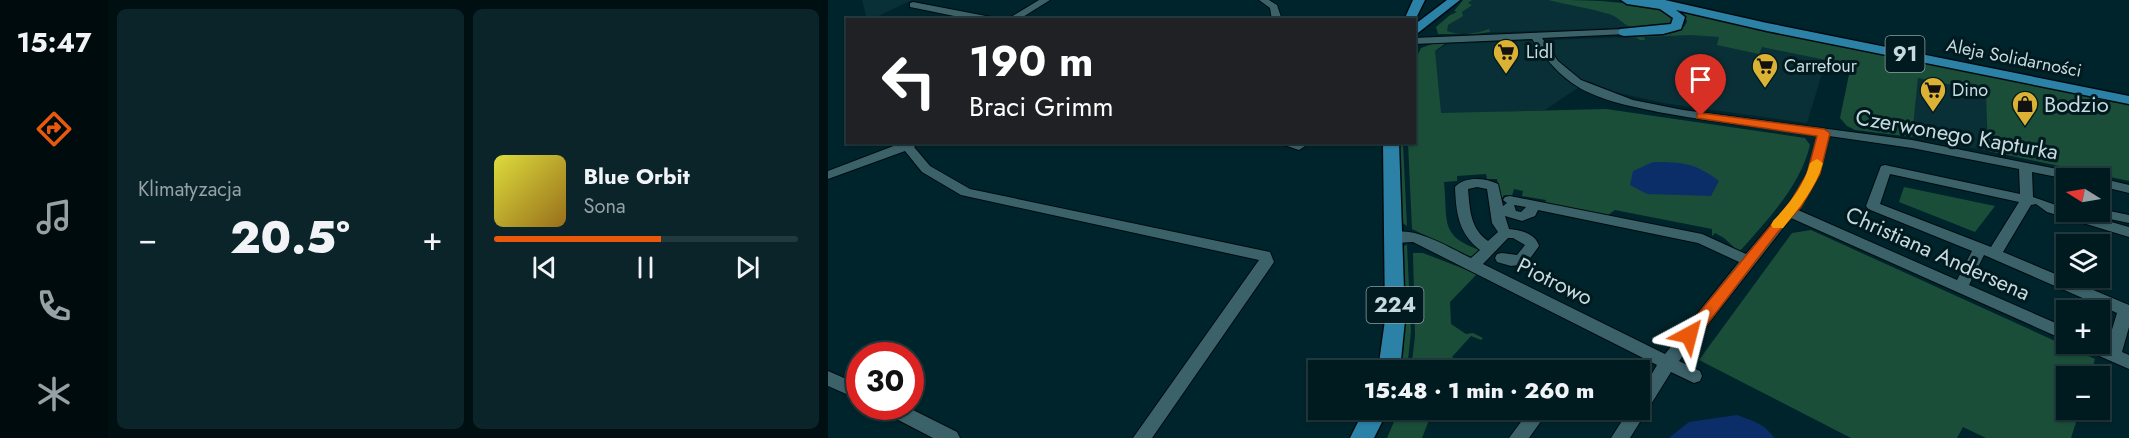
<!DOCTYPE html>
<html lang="pl">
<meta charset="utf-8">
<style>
:root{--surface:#001b20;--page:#0a2429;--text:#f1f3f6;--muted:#95a1a5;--line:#22393e;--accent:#ea580c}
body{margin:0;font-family:Jost,sans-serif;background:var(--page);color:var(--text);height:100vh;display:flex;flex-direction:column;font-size:22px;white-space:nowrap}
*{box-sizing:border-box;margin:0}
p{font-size:20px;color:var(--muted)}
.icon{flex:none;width:33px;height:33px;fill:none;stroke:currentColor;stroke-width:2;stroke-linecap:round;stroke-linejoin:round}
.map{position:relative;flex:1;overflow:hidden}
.side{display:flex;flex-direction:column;gap:9px;padding:9px;background:#000f12;width:720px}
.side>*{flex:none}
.banner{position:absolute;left:18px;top:18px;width:570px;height:126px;border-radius:0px;box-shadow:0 2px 4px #0004,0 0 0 2px var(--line);background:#202124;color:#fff;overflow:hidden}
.needle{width:39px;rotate:281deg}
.controls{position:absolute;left:1228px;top:168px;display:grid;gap:12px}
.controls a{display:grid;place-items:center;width:54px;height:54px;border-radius:0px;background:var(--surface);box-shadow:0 2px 4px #0004,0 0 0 2px var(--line);font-size:30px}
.speed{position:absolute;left:18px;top:342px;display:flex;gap:12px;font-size:30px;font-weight:700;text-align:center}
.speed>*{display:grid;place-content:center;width:78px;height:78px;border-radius:50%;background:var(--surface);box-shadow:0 2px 4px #0004,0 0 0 2px var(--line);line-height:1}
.speed .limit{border:9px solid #d22;background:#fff;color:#111}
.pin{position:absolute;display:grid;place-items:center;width:51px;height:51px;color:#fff;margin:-62px -26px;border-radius:50% 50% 50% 0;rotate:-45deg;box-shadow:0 0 6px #0007}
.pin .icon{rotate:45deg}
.me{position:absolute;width:66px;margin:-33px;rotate:38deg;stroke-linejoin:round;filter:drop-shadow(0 0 4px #0008)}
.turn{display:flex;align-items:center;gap:21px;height:126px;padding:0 24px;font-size:27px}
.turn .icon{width:78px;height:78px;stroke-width:2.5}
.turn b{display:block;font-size:42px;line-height:51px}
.big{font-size:45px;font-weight:800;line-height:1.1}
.side .widget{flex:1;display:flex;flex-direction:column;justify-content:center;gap:9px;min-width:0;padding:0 21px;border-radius:9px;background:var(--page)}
.song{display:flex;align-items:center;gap:18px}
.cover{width:72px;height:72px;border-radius:9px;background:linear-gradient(135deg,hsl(60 70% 55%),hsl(40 70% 35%))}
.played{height:6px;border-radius:3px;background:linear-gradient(90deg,var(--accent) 55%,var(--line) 55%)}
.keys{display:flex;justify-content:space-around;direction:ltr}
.heat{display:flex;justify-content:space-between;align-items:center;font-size:33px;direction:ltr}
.side .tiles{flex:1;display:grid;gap:9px;grid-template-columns:repeat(2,1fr)}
.trip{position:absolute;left:480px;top:360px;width:342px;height:60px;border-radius:0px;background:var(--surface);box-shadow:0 2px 4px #0004,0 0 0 2px var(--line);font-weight:800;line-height:60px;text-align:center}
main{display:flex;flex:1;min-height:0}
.dock{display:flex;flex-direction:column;width:108px;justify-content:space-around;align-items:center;background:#000b0d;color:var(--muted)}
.dock .icon{width:42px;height:42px}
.dock .on{color:var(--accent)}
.dock b{font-size:27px;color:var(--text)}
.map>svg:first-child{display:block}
</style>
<main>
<nav class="dock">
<b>15:47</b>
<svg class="icon on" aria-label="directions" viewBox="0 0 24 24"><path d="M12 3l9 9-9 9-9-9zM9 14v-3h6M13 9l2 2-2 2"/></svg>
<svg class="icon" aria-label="music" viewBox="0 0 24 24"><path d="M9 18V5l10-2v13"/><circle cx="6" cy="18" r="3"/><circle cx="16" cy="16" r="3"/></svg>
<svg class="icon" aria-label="phone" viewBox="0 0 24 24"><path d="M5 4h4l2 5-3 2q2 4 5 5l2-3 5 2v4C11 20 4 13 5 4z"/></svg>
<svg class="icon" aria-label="climate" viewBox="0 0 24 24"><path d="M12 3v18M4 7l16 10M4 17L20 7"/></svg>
</nav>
<section class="side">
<div class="tiles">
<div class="widget"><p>Klimatyzacja</p>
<div class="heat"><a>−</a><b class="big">20.5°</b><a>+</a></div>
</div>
<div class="widget">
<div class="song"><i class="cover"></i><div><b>Blue Orbit</b><p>Sona</p></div></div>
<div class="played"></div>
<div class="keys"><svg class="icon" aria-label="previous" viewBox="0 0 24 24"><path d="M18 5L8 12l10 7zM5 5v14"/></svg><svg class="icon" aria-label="pause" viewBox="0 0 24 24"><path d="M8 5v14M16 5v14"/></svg><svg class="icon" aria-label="next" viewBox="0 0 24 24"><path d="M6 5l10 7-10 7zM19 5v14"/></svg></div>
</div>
</div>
</section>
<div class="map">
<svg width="1301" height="438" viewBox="0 0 1301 438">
<rect width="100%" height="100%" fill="#00242b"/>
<g fill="#0a3037">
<path d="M34,0H84L42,20L39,19Z"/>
<path d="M643,0H722L796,16L808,27L622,34L616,29L634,13Z"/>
<path d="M881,34L999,57L979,123L835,103L787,92L760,81L717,110L598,115L595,58L620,44Z"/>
<path d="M1090,78L1159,92L1160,151L1084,137Z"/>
</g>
<g fill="#1b4e39">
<path d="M635,0H644L640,3L644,5L634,12L635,16L620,25L619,31C631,36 649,34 661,29L662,32L647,34H610L608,27L622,15L629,12L626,11Z"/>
<path d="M720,0C759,0 810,0 845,15L846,24L805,28C795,25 791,17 781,14C761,8 740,5 720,0Z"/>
<path d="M853,12L1301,105V181L1160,151L1158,92L1090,78L1084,137L1027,130L1019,126L1012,118L1023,65L934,47L931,54L889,45L891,37L863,35L816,37L817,40H812L805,35C820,34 854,39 859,21Z"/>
<path d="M607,43H618L607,51L613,113L778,109L977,138L982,145C972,187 939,220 911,252L896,238L887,233L884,236V229L792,211L787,210L780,215L717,203L718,200L694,196L695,191L686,189L684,196L676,195L673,200L669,179H659L658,174L629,176V181L616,182C620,221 611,236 652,250L644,258L584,229L580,143L586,142V62L593,48Z"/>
<path d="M570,143H575L579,226L573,222Z"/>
<path d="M1076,187L1167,206L1147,232L1071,202Z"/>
<path d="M983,230L1267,359L1262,376H1239V410H1252L1243,438H1158L1135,427L1129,438H1023L871,360L964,233Z"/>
<path d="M579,244L583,331L579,370H572L577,324L574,248Z"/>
<path d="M585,253H595L649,274L622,302L623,324L638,334L645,333L655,338L653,340L643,336L624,357L635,364L631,370H583L587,336Z"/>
<path d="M571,410H605L594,438H559Z"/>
</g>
<g fill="#0b2e69">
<path d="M825,162C855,162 867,163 891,181L883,196L819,194L802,185L805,171Z"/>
<path d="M909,415C923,420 939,425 946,438H841L861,422Z"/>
</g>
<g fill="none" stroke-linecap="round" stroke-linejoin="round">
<g stroke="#000b0f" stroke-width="2">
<g id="street">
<path d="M211,0H222L190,20H178Z"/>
<path d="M431,0H441L449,5L454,20H444L442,8Z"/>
<path d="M85,2L163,17L167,20H146L82,7V3Z"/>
<path d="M796,29L799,30V34L714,38L730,61L753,80L805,100L855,110L1084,140L1259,175L1261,178L1239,179L1204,172L1205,197L1239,209V212H1247L1301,227V237L1219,212L1208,204L1203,205L1175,252L1301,305V327L1294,352L1301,355V369L1253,348L1251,344L1272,343L1279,346L1289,313L1156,255L1141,285L1239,328V341L963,218L851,361L872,371L874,376L872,381L866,383L843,372L802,438H783L801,410H812V394L829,365L585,242L566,243L559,238C575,218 625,250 643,258L652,250C630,233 628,212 627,187C637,176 657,178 670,184L675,206L679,203L675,200L677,197L682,196L874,234L918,254L963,201L980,174L990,135C937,127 883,122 830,112C802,106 768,100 744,83C727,71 716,56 704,39L586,44V38ZM1001,136L1084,148L1191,169L1192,194L1057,165L1053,166L1038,206L1040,209L1144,251L1129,280L970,210L992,174ZM1062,174L1191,202L1163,247L1052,204ZM649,187L659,189L664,223L670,232L660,241C642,228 642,210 640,189ZM686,205L698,207L693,212L688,211ZM710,210L870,243L911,262L837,354L655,264L680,238H685L697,245L689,255L674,253L669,254L667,258L669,262L683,266L698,264L711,246C708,234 693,230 681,229L677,216L694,221L707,216Z"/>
<path d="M76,142H92L86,147L102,166L142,189L437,251L442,252L446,262L324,438H305L431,260L133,195L94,172L77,151L0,179V171Z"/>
<path d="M447,142H471L477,146L471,150Z"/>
<path d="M1270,178H1272L1301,185V193L1272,186Z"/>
<path d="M1272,209L1301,215V223L1263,215L1261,212H1272Z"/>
<path d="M0,371L32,385V400L0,386Z"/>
<path d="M50,406H77L129,432L132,438H105L53,411Z"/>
<path d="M702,410H721L701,438H681Z"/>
</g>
</g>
<g stroke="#000b0f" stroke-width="3">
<g id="primary">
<path d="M585,0H597L586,22V20H576Z"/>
<path d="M619,0H632L586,36V25Z"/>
<path d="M793,0H837L939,23L1301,96V104L939,31L848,10L857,17L853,29L835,34L796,36L792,35L790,32L792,29L843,24L845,18L832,9L799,4Z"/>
<path d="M555,142H571L577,320L572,370H550L557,320Z"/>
<path d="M536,410H560L546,438H522Z"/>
</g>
</g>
<use href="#street" fill="#3c6269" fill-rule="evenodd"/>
<use href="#primary" fill="#2c81a6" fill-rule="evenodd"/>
</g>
<path fill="#ea580c" stroke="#983908" stroke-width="1.5" d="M873,113L996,129L1002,133L992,174L973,207L950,232L867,340L861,342L856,340L853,335L856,331L963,201L979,174L989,136L869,118V114Z"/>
<path fill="#f59e0b" d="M989,159L995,163C988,188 971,208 955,228H945L943,225L945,221C961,204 976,186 982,163Z"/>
<defs>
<g id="supermarket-pin" transform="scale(1.35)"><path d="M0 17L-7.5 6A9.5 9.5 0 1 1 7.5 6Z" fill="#dbb233" stroke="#001a1f"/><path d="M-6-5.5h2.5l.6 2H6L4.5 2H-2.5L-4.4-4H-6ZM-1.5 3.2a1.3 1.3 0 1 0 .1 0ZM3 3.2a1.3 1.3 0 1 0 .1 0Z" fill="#111"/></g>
<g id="shop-pin" transform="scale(1.35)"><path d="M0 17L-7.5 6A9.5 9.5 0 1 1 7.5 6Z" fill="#dbb233" stroke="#001a1f"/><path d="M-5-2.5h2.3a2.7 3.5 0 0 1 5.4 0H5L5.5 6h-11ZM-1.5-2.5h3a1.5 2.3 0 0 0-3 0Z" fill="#111"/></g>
</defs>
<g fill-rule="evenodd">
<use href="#supermarket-pin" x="678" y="52"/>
<use href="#supermarket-pin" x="937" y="66"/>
<use href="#supermarket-pin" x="1105" y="90"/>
<use href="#shop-pin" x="1197" y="104"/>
</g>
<g text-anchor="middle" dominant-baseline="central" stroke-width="6" stroke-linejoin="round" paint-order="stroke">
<g font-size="18" fill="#c7dbdf" stroke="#001a1f" text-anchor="start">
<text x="698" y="52">Lidl</text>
<text x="956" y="66">Carrefour</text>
<text x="1124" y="90">Dino</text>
</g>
<g font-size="18" fill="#c7dbdf" stroke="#001a1f">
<text transform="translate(1186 58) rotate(11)">Aleja Solidarności</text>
</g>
<g fill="#001a1f" stroke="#8ba1a5" stroke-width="1.5">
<rect x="1057.5" y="36" width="39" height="36" rx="4.5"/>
<rect x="538.5" y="287" width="57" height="36" rx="4.5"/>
</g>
<g font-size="21" font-weight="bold" fill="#c7dbdf">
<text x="1077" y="54">91</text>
<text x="567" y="305">224</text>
</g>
<g font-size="22" fill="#c7dbdf" stroke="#001a1f" text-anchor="start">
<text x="1216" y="104">Bodzio</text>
</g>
<g font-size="22" fill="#c7dbdf" stroke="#001a1f">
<text transform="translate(1129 134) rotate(10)">Czerwonego Kapturka</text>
<text transform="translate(1110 253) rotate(24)">Christiana Andersena</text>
<text transform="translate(727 281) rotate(26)">Piotrowo</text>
</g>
</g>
</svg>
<div class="controls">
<a><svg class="needle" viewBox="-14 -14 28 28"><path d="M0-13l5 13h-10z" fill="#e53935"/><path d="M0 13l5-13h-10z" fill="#95a1a5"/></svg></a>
<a><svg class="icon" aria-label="layers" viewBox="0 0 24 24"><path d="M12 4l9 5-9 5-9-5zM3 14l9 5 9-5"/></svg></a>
<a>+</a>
<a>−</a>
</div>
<div class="speed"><div class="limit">30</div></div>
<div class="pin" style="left:873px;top:116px;background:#d93025"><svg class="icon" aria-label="arrive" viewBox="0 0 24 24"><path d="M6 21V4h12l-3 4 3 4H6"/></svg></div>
<svg class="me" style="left:861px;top:335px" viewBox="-20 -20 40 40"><path d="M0-17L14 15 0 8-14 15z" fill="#ea580c" stroke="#fff" stroke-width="4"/></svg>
<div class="trip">15:48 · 1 min · 260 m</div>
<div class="banner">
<div class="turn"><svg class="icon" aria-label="left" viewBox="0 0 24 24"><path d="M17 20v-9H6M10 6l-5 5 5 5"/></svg><div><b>190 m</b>Braci Grimm</div></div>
</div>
</div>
</main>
